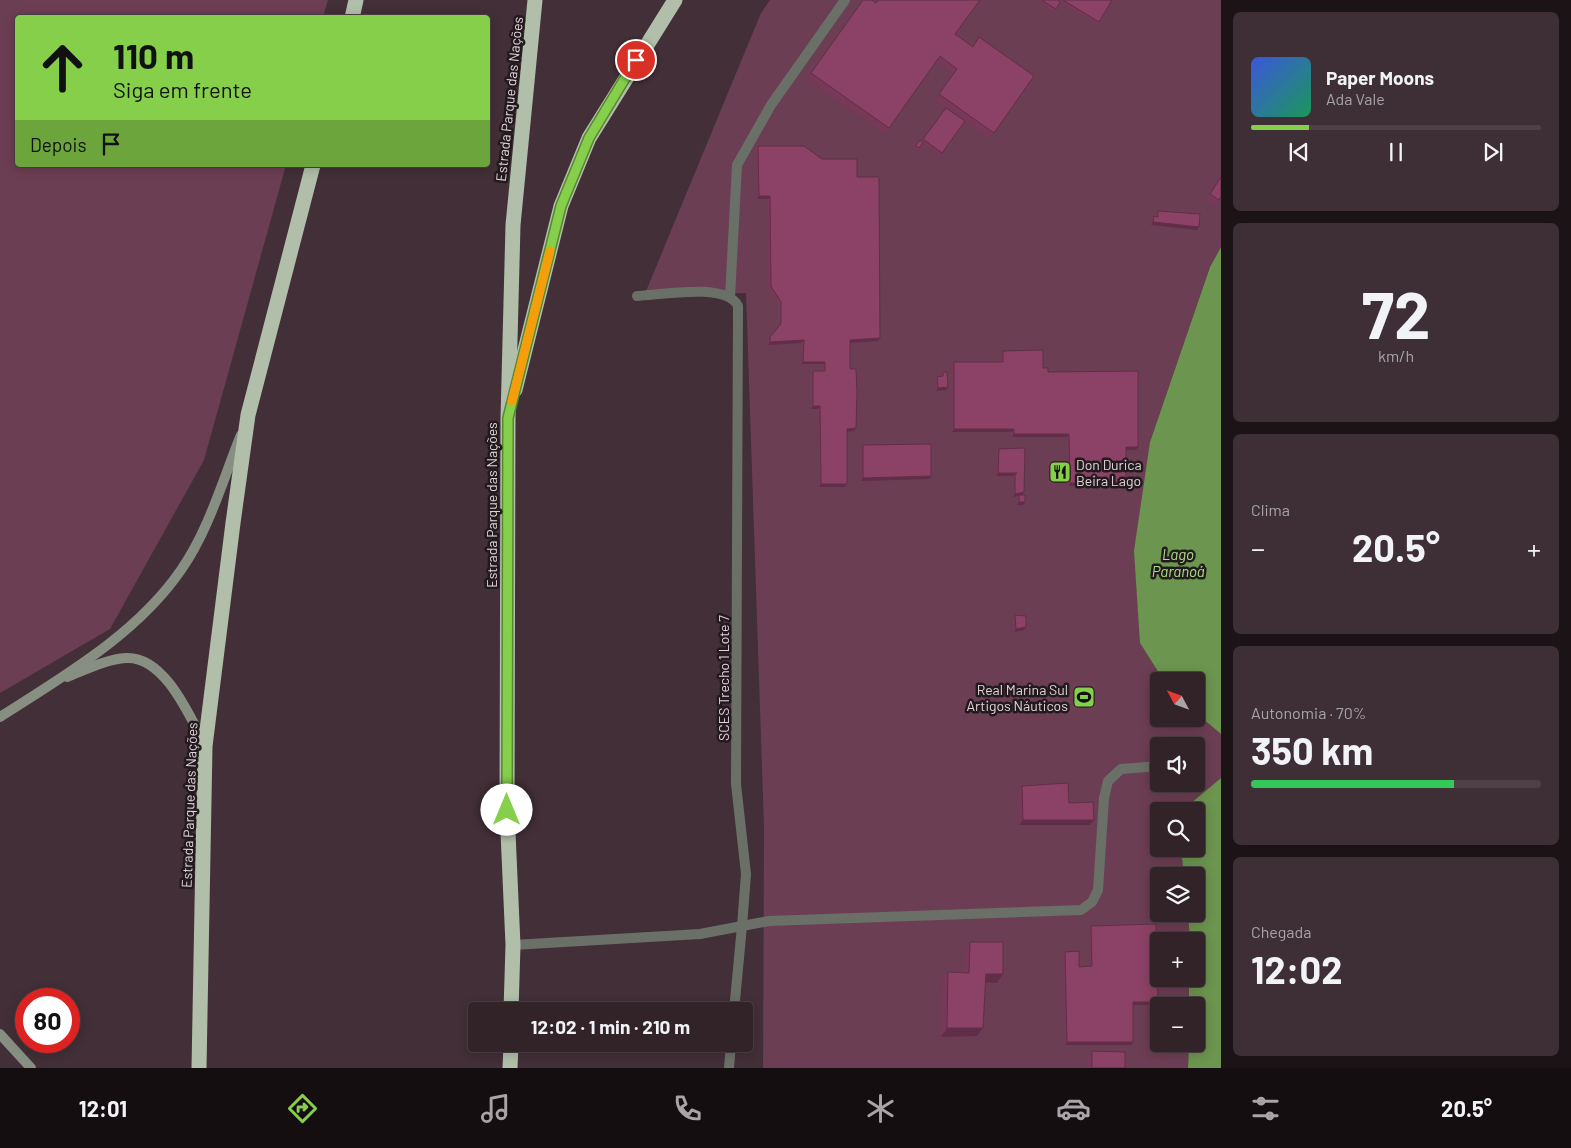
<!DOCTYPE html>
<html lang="pt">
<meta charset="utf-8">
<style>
:root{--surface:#322329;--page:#3d2f35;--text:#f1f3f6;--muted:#a8a4a8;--line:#4d4046;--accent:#86cf4b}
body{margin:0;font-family:Barlow,sans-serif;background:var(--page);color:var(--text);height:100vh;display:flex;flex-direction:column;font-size:19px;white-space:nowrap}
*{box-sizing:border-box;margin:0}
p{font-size:16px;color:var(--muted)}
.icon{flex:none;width:28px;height:28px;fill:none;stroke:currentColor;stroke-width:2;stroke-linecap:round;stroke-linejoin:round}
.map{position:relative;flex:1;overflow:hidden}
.side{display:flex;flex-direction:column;gap:12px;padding:12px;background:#1c1317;width:350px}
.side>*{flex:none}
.banner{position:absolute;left:15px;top:15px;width:475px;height:152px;border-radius:5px;box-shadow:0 2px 12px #0003,0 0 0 1px var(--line);background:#86cf4b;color:#111;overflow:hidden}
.needle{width:32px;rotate:311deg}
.fabs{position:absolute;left:1150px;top:672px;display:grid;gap:10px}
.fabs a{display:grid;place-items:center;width:55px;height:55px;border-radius:5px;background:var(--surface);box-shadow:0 2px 12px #0003,0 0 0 1px var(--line);font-size:25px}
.speed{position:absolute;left:15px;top:988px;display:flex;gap:10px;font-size:25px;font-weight:700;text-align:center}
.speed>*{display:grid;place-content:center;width:65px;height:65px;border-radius:50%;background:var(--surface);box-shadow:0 2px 12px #0003,0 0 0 1px var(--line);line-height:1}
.speed .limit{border:8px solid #d22;background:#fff;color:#111}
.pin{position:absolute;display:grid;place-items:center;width:42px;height:42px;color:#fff;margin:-21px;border:2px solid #fff;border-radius:50%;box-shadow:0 1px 5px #0007}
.me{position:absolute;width:55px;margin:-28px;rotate:0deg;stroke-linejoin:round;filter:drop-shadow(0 0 4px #0008)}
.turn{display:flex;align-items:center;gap:18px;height:105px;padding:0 15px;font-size:22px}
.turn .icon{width:65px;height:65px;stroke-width:2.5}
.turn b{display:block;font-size:35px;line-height:42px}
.then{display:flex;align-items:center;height:48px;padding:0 15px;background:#0003;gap:10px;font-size:19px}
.big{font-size:38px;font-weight:700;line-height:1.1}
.side .card{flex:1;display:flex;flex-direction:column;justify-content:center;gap:8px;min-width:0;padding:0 18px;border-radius:8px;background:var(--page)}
.side .dial{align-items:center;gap:0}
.dial b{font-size:65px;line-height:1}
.song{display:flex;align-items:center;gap:15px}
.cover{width:60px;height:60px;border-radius:8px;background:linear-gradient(135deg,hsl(230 70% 55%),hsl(150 70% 35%))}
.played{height:5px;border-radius:2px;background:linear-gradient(90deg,var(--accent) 20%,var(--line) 20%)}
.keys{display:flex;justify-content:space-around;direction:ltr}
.heat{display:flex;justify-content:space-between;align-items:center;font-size:28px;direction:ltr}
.charge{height:8px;border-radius:4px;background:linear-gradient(90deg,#34c759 70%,var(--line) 0)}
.trip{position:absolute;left:468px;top:1002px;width:285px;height:50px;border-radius:5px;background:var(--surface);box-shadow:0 2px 12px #0003,0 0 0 1px var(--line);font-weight:700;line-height:50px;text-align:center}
.tabs{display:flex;height:80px;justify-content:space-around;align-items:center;background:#140e10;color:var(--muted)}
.tabs .icon{width:35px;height:35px}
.tabs .active{color:var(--accent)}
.tabs b{font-size:22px;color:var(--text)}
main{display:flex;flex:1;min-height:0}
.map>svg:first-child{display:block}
</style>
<main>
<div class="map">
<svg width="1221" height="1068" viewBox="0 0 1221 1068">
<rect width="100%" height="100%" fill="#422f37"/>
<g fill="#6c3e53" fill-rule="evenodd">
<path d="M0,0H328L323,17L18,18V165H286L204,460L110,629L0,693Z"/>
<path d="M770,0H1221V247L1210,267L1150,442L1140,643L1164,681H1159V719H1196V713L1221,734V778L1191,803L1188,811H1159V849H1181L1184,876H1159V914H1188L1190,941H1159V979H1189V1006H1159V1044H1189L1188,1068H763L764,827L746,293L644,296L761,13ZM1159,746H1196V784H1159Z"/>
</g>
<g fill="#6c954f">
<path d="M1221,247V734L1196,713V681H1164L1140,643L1134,551L1150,442L1210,267Z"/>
<path d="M1221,778V1068H1188L1189,1044H1196V1006H1189V979H1196V941H1190L1188,914H1196V876H1184L1181,849H1196V811H1188L1191,803Z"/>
</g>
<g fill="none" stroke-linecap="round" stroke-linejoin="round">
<g stroke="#6a6f67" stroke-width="10">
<path d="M730,297L737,165L771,105L845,0"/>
<path d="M513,945L700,934L742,926L746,874L736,784L738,306C726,282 661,295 637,296"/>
<path d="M734,1011L742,926L769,921L1081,910L1092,902L1098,890L1104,798L1108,781L1121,769L1159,766"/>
<path d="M729,1068L731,1044"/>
</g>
<g stroke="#878f82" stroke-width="10">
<path d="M67,677C85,670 107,659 126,658C165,656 190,717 205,745"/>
<path d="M0,717C64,676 137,634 181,570C209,530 223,479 241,435"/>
<path d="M0,1034L31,1068"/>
</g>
<g stroke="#b1bea9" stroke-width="15">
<path d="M352,18L356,0"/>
<path d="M515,390L561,206L589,138L675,0"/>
<path d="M511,1011L513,945L507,810L508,418L513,225L535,0"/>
<path d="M199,1068L205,746L233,523L248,415L313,165"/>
<path d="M510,1068L511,1044"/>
</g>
</g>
<g fill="#783958">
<path d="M863,0L876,3L955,34L973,47L1034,76L990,138L935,100L953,74L936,62L885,134L807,79Z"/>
<path d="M1044,0H1059V1H1060L1061,0H1112L1097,24L1060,2L1054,12L1041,4Z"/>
<path d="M946,108L965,121L940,156L923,143L917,151L914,148L920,140L922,141Z"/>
<path d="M758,146L822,159L857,177L880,338L878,341L850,343V369L854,431L847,432L845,487H819L818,409H811V374L813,371H823V364H801V343L768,345V340L779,327V305L768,289V199H757L756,149Z"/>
<path d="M1221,176V196L1215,205L1206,200Z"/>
<path d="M1158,211L1197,230L1151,225L1152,219L1154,216H1156V214Z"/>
<path d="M1003,351L1043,368L1138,447L1136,450H1126V483L1124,486H1068L1067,437H1012V432H952V365L954,362H1001V354Z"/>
<path d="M943,372L948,387L946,390L936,391L935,380L937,377H941V375Z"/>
<path d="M863,445L929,479L861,481V447Z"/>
<path d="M1025,448L1024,492L1022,495L1025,502L1023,505H1017V498L1018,496L1013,497V476H996L997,451L999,449Z"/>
<path d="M1015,615L1026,627L1024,630L1014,632L1013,617Z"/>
<path d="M1022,786L1069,803L1094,820L1090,825H1019L1018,792Z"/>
<path d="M1091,926L1158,1002L1156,1005H1133V1042L1131,1045H1065L1063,954L1065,952L1079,967L1090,966L1089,928Z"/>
<path d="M970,942L997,983L985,982L983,1028L977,1036L941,1037L942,981L948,972L963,973L964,950Z"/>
<path d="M1092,1051L1125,1068H1088V1057Z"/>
</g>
<g fill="#612e47">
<path d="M759,196H770L768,199H757Z"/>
<path d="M1153,222L1199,227L1197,230L1151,225Z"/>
<path d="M880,338L878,341L848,343L850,340Z"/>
<path d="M804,340L801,343L768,345L770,342Z"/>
<path d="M803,362H825L823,364H801Z"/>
<path d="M948,387L946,390L936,391L938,388Z"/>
<path d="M813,406H820L818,409H811Z"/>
<path d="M856,428L854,431L845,432L847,429Z"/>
<path d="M954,429H1014L1012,432H952Z"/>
<path d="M1014,434H1069L1067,437H1012Z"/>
<path d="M1126,447H1138L1136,450H1124Z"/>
<path d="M998,473H1017L1013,476H996Z"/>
<path d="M931,476L929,479L861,481L863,478Z"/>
<path d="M1070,483H1126L1124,486H1068Z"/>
<path d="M821,484H847L845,487H819Z"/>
<path d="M1024,492L1022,495L1013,497L1015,494Z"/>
<path d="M1019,502H1025L1023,505H1017Z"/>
<path d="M1026,627L1024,630L1014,632L1016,629Z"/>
<path d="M1023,820H1094L1090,825H1019Z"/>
<path d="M986,974H1003L997,983L980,982Z"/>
<path d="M1133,1002H1158L1156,1005H1131Z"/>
<path d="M947,1028H983L977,1036L941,1037Z"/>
<path d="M1067,1042H1133L1131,1045H1065Z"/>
</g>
<g fill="#8b4266" stroke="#612e47">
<path d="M863,0H872L876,3L878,0H980L955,34L973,47L979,37L1034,76L994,133L939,94L957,69L940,56L889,128L811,73Z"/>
<path d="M1044,0H1058L1060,2L1056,9L1043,1Z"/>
<path d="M1063,0H1112L1099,22Z"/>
<path d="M946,108L965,121L942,153L923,139Z"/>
<path d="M920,140L923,143L919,148L916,145Z"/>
<path d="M758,146H804L822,159H857V177H879L880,338L850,340V369H856L857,392L856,428L847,429V484H821L820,406H813V371H825V362H803L804,340L770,342V337L781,324V302L771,286L770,196H759Z"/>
<path d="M1221,177V196L1219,200L1210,194Z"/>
<path d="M1158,211L1200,214L1199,227L1153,222L1154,216L1158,217Z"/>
<path d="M1043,350V368H1048V372L1138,371V447H1126V483H1070L1069,434H1014V429H954V362H1003V351Z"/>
<path d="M943,372H947L948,387L938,388L937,377L943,376Z"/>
<path d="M931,444V476L863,478V445Z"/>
<path d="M1025,448L1024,492L1015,494V474L1017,473H998L999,449Z"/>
<rect x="1019" y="495" width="6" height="7"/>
<path d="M1015,615L1026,616V627L1016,629Z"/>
<path d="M1068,783L1069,803L1093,802L1094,820H1023L1022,786Z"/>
<path d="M1156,924L1158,1002H1133V1042H1067L1065,952L1079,951V967L1092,966L1091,926Z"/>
<path d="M970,942H1003V974H986L983,1028H947L948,972L969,973Z"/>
<path d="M1092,1051L1125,1052V1068H1092Z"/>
</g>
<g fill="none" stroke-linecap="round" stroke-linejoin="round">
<g stroke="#578731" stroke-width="12">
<path id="route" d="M507,810L508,418L561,206L589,138L636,60"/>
</g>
<use href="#route" stroke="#86cf4b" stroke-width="9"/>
<path stroke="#f59e0b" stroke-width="9" d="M512,401L550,251"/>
</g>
<defs>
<g id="restaurant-square" transform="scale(1.125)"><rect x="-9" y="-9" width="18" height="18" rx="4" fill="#86cf4b" stroke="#231a1e"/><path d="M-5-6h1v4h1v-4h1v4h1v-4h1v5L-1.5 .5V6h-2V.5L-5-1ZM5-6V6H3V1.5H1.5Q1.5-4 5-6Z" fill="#111"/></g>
<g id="stadium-square" transform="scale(1.125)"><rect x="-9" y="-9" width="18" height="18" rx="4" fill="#86cf4b" stroke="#231a1e"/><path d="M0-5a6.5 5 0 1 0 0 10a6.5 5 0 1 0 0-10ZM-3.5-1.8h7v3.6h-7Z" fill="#111"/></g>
</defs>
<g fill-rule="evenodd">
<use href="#restaurant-square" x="1060" y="472"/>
<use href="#stadium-square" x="1084" y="697"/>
</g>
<g text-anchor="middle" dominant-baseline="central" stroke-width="5" stroke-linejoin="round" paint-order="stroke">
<g font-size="14" fill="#e0d3d8" stroke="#231a1e">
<text transform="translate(509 99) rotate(-84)">Estrada Parque das Nações</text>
<text transform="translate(491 505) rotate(-90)">Estrada Parque das Nações</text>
<text transform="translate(723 678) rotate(-90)">SCES Trecho 1 Lote 7</text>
<text transform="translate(189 805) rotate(-88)">Estrada Parque das Nações</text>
</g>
<g font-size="14" fill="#e0d3d8" stroke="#231a1e" text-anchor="start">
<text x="1076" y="464">Don Durica<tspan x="1076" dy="16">Beira Lago</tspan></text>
<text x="1068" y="689" text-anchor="end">Real Marina Sul<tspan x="1068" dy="16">Artigos Náuticos</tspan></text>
</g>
<g font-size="15" font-style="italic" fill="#a9e182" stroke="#231a1e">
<text x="1178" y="554">Lago<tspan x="1178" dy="17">Paranoá</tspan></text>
</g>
</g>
</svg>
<div class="fabs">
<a><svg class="needle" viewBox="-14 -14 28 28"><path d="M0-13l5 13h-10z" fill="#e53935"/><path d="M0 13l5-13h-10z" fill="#a8a4a8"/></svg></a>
<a><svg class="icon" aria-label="sound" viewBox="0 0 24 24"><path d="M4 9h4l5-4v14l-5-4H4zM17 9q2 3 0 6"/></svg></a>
<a><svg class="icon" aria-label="search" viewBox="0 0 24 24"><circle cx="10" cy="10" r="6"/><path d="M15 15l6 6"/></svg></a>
<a><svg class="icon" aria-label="layers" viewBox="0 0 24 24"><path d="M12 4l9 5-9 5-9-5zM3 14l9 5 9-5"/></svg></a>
<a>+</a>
<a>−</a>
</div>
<div class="speed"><div class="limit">80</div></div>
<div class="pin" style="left:636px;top:60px;background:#d93025"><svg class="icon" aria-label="arrive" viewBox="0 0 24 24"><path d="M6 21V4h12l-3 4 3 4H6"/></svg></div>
<svg class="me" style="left:507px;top:810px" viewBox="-20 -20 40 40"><circle r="19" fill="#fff"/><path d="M0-13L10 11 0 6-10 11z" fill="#86cf4b"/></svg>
<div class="trip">12:02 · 1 min · 210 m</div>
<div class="banner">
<div class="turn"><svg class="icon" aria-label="ahead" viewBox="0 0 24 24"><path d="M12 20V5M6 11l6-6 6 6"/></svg><div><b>110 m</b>Siga em frente</div></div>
<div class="then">Depois<svg class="icon" aria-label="arrive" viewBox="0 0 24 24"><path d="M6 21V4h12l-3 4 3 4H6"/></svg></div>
</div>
</div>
<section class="side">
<div class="card">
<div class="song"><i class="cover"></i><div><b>Paper Moons</b><p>Ada Vale</p></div></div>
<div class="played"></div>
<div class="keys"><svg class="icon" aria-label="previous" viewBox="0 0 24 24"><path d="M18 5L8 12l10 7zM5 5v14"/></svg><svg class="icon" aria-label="pause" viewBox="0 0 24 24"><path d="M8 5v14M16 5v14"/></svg><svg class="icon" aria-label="next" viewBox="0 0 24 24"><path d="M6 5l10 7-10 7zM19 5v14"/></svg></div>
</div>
<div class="card dial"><b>72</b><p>km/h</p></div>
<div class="card"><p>Clima</p>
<div class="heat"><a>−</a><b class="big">20.5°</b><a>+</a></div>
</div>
<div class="card"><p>Autonomia · 70%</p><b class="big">350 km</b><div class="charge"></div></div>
<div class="card"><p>Chegada</p><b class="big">12:02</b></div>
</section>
</main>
<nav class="tabs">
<b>12:01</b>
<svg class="icon active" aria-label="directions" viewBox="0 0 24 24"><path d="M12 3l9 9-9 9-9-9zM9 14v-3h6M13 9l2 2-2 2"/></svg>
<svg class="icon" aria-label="music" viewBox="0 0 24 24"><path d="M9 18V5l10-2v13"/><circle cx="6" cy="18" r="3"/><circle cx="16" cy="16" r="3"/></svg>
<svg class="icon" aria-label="phone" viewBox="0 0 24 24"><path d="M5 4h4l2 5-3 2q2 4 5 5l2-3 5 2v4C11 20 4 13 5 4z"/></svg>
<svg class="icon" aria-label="climate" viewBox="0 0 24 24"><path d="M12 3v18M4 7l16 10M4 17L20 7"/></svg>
<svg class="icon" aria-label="car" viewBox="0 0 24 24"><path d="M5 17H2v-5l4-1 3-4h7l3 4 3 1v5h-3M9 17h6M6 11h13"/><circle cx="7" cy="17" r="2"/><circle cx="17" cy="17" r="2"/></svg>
<svg class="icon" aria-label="filters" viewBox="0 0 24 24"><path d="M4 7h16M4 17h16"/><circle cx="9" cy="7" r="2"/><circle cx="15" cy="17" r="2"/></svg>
<b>20.5°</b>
</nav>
